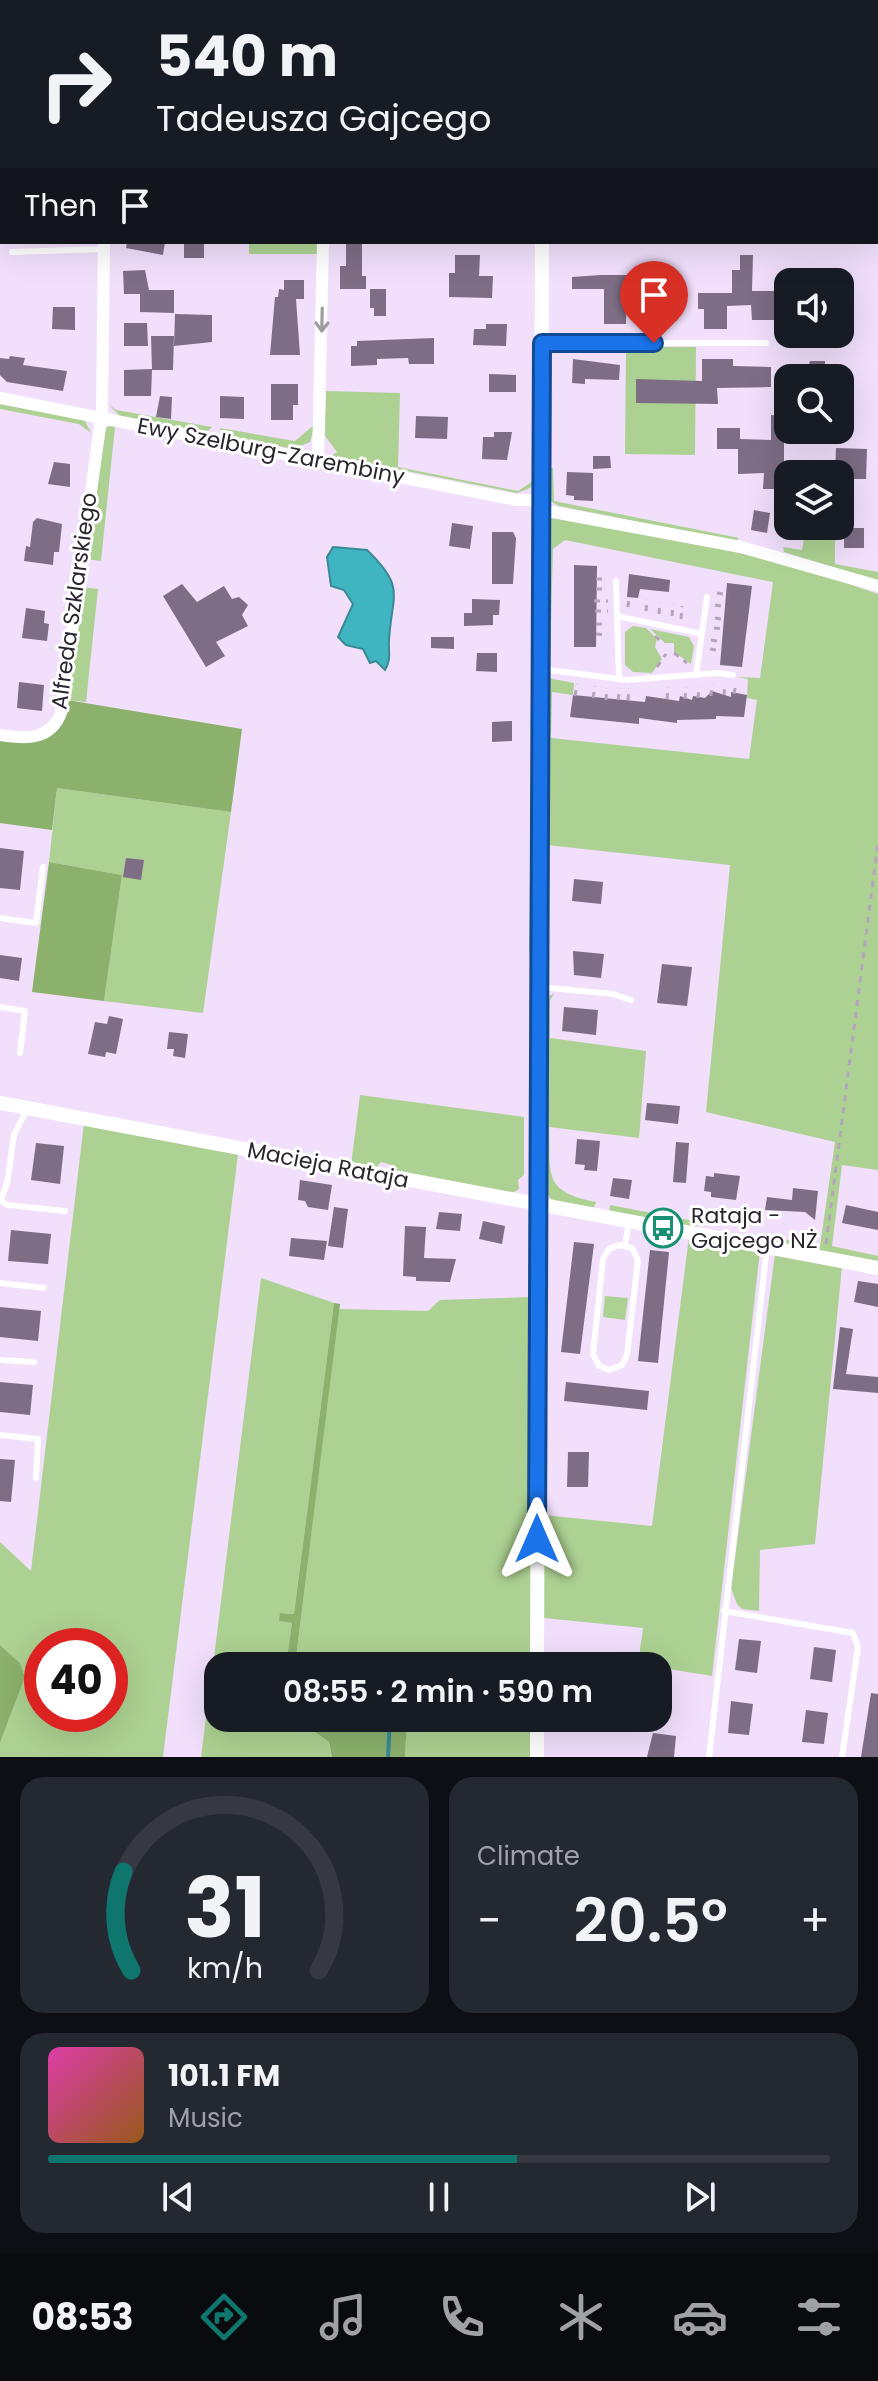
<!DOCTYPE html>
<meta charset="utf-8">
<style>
:root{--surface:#171b24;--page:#242831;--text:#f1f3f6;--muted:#9ea1a6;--line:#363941;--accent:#0f766e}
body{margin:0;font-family:Poppins,sans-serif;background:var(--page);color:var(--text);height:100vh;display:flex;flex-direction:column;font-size:30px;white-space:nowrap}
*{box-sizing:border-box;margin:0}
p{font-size:26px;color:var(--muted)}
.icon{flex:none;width:44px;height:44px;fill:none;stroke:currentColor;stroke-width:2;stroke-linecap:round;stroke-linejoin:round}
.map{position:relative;height:1757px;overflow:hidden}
.side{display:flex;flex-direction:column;gap:20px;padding:20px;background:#0d0f14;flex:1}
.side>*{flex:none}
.hud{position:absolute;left:0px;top:0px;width:878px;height:244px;box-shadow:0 8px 32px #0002;background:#171b24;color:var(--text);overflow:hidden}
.buttons{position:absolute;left:774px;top:268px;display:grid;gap:16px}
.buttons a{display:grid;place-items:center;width:80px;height:80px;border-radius:16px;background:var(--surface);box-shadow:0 8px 32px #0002;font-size:40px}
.speed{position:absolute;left:24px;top:1628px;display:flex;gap:16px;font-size:40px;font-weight:700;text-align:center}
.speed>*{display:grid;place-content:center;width:104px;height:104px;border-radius:50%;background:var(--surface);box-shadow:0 8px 32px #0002;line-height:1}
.speed .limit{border:12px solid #d22;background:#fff;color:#111}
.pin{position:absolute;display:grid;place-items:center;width:68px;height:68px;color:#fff;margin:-82px -34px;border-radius:50% 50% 50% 0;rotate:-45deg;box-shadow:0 0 8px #0007}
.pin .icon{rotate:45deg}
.me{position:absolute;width:88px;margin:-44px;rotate:0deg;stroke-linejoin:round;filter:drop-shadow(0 0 6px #0008)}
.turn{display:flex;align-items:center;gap:28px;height:168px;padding:0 24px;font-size:36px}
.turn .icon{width:104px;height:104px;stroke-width:2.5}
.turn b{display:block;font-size:56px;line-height:68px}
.then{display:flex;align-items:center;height:76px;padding:0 24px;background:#0003;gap:16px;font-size:30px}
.big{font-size:60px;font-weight:600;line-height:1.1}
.side .card{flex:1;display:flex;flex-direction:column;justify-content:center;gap:12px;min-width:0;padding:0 28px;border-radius:24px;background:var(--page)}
.side .dial{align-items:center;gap:0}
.dial svg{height:208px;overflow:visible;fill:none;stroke:var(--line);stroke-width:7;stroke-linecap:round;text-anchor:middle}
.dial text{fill:var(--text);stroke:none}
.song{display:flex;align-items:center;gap:24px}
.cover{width:96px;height:96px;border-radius:12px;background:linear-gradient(135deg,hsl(320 70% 55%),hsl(30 70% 35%))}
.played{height:8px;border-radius:4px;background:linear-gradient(90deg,var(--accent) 60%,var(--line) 60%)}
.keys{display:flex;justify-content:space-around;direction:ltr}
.heat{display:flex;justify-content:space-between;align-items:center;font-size:44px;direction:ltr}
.side .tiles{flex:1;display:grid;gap:20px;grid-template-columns:1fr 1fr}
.card:last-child{grid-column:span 2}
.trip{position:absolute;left:204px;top:1652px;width:468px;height:80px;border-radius:24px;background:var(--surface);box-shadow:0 8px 32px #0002;font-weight:600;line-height:80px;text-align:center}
.menu{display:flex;height:128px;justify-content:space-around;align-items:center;background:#090b0e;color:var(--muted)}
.menu .icon{width:56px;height:56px}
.menu .on{color:var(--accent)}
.menu b{font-size:36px;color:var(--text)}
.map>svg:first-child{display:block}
</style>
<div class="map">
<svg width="878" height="1757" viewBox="0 0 878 1757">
<rect width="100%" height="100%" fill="#f1dffb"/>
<g fill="#add192" fill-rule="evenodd">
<rect x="249" y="242" width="69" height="12"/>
<path d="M626,347H696L695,455L625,454Z"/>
<path d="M326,391L400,393L398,467L518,491L536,479L530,488L517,493L331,456L337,452L325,436Z"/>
<path d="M0,404L84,419L91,433L79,424L0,409Z"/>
<path d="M108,404L116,410L212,427L207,432L120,416Z"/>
<path d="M315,424L310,442L293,449L222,434L220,428L295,441Z"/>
<path d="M110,426L115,427L101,561L86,559L106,428Z"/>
<path d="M548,468H553L554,501L739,538L736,541L559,506L549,500Z"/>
<path d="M558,516L789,563L878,594V1170L842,1165L832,1246L878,1256V1261L770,1242L767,1236L820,1246L835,1142L706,1112L730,865L547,845L548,678L574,683L573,695L552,692L551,738L749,759L757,700L747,698L748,679L738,677L760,678L773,582L565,540L553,549L550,663L548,524L550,519Z"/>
<path d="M806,528L835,533V564L878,572V581L784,552L783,547L802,550Z"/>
<path d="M82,587L98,589L86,702L67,700Z"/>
<path d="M633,626L646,628L657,639L655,647L662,659L652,673L633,672L625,665V632Z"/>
<path d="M650,629L689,637L694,646L691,664L674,652V643H665Z"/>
<path d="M531,783L535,787L533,950L529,953Z"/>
<path d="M57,788L231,812L203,1013L104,1001L122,875L49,862Z"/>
<path d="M554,994L550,1000V1038L646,1051L639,1138L549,1127C551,1176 542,1191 596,1202L593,1210L554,1202L545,1192V997Z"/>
<path d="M360,1095L524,1117V1175L518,1180L519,1189L509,1195L395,1172V1166L381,1162L375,1169L351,1165Z"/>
<path d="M84,1123L238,1154L163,1757H0V1743L25,1677L20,1663L0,1645V1542L31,1571ZM42,1646H110V1714H42Z"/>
<path d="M610,1205L699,1222L696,1228L609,1213Z"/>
<path d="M689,1237L760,1251L712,1676L638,1664L643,1628L544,1618L543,1515L652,1526Z"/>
<path d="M775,1254L842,1266L815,1544L760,1550L759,1611L742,1609L737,1604L731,1588Z"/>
<path d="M261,1278L334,1303L294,1614L281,1613L279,1621L292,1623L286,1664L214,1658Z"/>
<path d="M605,1296L628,1298L625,1320L603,1317Z"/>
<path d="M530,1297L531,1666H295L339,1309L428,1311L440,1300Z"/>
<path d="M212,1670L218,1671V1718H309L315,1732L329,1742L332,1757H201Z"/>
<path d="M407,1718H531V1757H405Z"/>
</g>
<g fill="#8bb16c">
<path d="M67,700L242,729L231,812L57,788L52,830L0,823V739C46,745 49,742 67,700Z"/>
<path d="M49,862L122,875L104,1001L32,992Z"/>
<path d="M334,1303L340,1304L295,1666H218V1671L212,1670L214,1658L286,1664L292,1623L279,1621L280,1613L294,1614Z"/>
<path d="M0,1645L20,1663L25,1677L0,1743Z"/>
<path d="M309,1718H407L405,1757H332L329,1742L315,1732Z"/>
</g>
<path fill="#3fb5c2" stroke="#398a96" stroke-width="2" d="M333,547L367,550C406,588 392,593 389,640C388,653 392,658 385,670L376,661L370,663L363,649L346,645L338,637L353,604L344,590L331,586L327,557Z"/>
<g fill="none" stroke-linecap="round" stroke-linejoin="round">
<path stroke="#398a96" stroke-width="4" d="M388,1757L390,1718"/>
</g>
<g fill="#7d6d85">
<path d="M127,242H165L163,255L126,248Z"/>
<rect x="184" y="242" width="20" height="16"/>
<path d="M346,242H362V276H366V289H340V266H346Z"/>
<path d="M455,255H480L479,276H493L492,298L449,297V273H455Z"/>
<path d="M740,255H753L752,291H775V320H752L751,305L727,306V329H704V309H698V293H732V270H740Z"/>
<path d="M145,270L149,290H174V313L140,312V294H124L123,271Z"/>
<path d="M601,275H627L626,324H604V289H572V277Z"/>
<path d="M284,280H304V299H296L300,355H270L275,297H278L279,289L284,290Z"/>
<path d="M370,289H386V316H374V308H370Z"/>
<path d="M53,307H75V330L52,329Z"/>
<path d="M175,314L212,315V342L174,346Z"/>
<path d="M124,323H147L148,346H124Z"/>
<path d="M486,324H507L506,346L473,345L474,329H486Z"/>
<path d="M151,336H174L173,370H152L151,396H124V370L152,369Z"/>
<path d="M434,338V364H409L408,358L377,359V365L351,366V346H357V341Z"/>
<path d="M10,356L25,358L23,365L67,371L63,391L7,382L0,375V358L9,359Z"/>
<path d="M573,359L620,365L619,380L585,379V384L572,383Z"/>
<path d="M702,359H733V366L771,367V387L717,388L718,404L636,403V379L702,381Z"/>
<path d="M810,361H825V378H806Z"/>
<path d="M489,374L516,375V392H489Z"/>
<path d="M271,384H298V405H293V420H271Z"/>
<path d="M160,396L172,397L171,419L156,417Z"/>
<path d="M220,396L244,397V419L220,418Z"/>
<path d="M771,415L784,416V489H763L764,473L738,474V449H717V428H740V439L771,440Z"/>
<path d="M416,416L448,417L447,439L415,438Z"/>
<path d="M494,432H512L507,460L482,459L483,437H494Z"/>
<path d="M836,448L867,449L866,479H840V474H835Z"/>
<path d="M593,456H610L611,468L593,469Z"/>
<path d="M54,462L70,464V487L48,484Z"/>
<path d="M567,472L593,473V501L574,500V496L566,495Z"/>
<path d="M754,510L770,513L767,533L751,530Z"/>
<path d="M37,518L62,524L59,552H54L53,565L24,561L26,546L30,547L33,522Z"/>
<path d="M452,523L473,526L470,549L449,546Z"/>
<rect x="844" y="528" width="20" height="20"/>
<path d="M492,532H513L516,538L513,584H492Z"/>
<path d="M574,565L597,566L596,647H574Z"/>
<path d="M629,574L670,580L669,592L640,589L638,598L627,597Z"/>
<path d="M727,583L752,586L742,667L720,665Z"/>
<path d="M182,584L197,602L224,586L232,599L239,597L248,605L242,615L248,626L216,642L225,656L206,667L163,596Z"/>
<path d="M472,599L500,600L499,615H493V625L464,626V613H472Z"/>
<path d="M26,608L45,611L44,623L49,624L47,641L22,638Z"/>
<path d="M431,637H454V649L431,648Z"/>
<path d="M477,653H497V672L476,671Z"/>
<path d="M19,682L44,685L42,711L17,708Z"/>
<path d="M712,691L731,697V692L747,695L744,717L716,716V719L677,720V723L639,718V724L570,717L573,695L645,702L646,696L679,701L680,696L692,700L693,696L705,698Z"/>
<path d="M512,721V741L492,742V722Z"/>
<path d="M0,848L24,851L20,890L0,888Z"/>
<path d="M126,858L144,860L141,880L123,877Z"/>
<path d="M574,879L603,882L601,904L572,901Z"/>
<path d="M573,951L604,954L601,978L574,975Z"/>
<path d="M0,955L22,958L19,981L0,978Z"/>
<path d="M662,964L692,967L687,1006L657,1003Z"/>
<path d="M564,1007L598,1010L596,1035L562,1031Z"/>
<path d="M109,1016L123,1019L116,1054L106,1052L105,1057L88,1054L95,1022L107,1024Z"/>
<path d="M169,1032L188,1034L185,1058L173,1056L174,1049H167Z"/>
<path d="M647,1103L680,1106L678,1124L645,1120Z"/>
<path d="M577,1139L600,1141L597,1171L584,1170L585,1165L575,1164Z"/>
<path d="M676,1142L689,1143L686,1183L673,1182Z"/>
<path d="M36,1143L64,1146L60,1184L31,1180Z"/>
<path d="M714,1173L740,1176L736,1200L711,1197V1192L704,1191L706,1176L714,1177Z"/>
<path d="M613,1178L632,1180L629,1199L610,1196Z"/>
<path d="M300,1180L332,1185L328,1210L308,1207L305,1201L298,1200Z"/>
<path d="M793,1188L818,1191L815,1220L805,1212L765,1210L767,1197L792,1200Z"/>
<path d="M846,1205L878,1212V1230L842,1223Z"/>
<path d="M334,1207L348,1209L343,1248L328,1246Z"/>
<path d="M439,1212L462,1214L460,1231L436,1229Z"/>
<path d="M483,1221L505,1226L502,1244L479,1239Z"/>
<path d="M405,1226L426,1227L424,1258L456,1259L450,1282L416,1281V1277L403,1276Z"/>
<path d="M11,1230L51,1234L48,1264L8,1261Z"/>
<path d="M291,1238L327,1241L324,1260L289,1256Z"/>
<path d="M574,1242L594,1244L580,1354L561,1352Z"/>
<path d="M650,1250L669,1252L658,1363L638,1361Z"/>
<path d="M858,1281L878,1284V1307L854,1302Z"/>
<path d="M0,1307L41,1311L38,1341L0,1337Z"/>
<path d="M840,1327L853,1329L846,1374L878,1377V1393L833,1389Z"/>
<path d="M0,1382L33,1385L30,1415L0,1412Z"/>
<path d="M566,1382L649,1391L647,1410L564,1401Z"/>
<path d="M568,1452H589L588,1487H567Z"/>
<path d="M0,1459L15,1460L11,1502L0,1501Z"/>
<path d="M739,1639L761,1641L757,1673L735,1670Z"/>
<path d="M814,1647L836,1650L832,1682L810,1679Z"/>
<path d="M871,1693L878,1694V1757H861Z"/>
<path d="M731,1701L753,1704L749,1735L728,1733Z"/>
<path d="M806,1710L828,1713L824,1744L802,1742Z"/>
<path d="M653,1733L676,1736L674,1757H647Z"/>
</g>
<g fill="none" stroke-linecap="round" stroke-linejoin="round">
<g stroke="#b4a5bc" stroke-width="3" stroke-dasharray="6 6" stroke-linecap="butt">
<path d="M596,579H607"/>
<path d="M596,589H608"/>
<path d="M717,593L729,595"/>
<path d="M594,601H608"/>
<path d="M715,605L727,607"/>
<path d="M628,607L629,596"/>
<path d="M595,611H608"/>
<path d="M646,611L647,599"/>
<path d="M659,614L660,602"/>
<path d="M672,616L673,604"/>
<path d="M715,618L727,620"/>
<path d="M681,619L682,606"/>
<path d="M596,624H608"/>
<path d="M714,628L726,629"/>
<path d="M596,634L608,635"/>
<path d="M655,636L664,644"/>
<path d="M711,640L723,642"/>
<path d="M710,649L722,651"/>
<path d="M674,653L687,663"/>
<path d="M657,667L666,654"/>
<path d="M734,694L736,683"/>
<path d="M724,695L725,683"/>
<path d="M575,696L577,684"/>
<path d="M711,696L712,684"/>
<path d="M593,698L595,686"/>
<path d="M698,698L699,686"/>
<path d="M667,699L668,687"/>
<path d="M685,699L686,687"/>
<path d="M606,700L607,688"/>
<path d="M618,700L620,688"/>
<path d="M628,700L629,688"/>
<path d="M826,1244L878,843"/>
</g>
<g stroke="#fff" stroke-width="6">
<path d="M12,252L104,249"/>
<path d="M542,343H766"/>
<path d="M616,581L619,679"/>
<path d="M617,616L702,634"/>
<path d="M541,669L627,680L717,673L733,675"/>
<path d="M696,675L707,597"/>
<path d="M0,918L36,923L43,867"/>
<path d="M540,987L613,994L631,1000"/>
<path d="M0,1007L25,1011L20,1053"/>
<path d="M0,1200L7,1205L65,1211"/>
<path d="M0,1201L7,1184L14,1135L28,1107"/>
<path d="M619,1245L632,1248L638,1260L627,1355L622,1365L609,1370L599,1366L593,1354L603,1259L609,1249Z"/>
<path d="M625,1245L629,1222"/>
<path d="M0,1283L44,1288"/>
<path d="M0,1360L34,1362"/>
<path d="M0,1435L38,1439L36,1478"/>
<path d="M724,1611L853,1633L858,1647L842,1757"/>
<path d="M709,1757L767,1247"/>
</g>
<g stroke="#fff" stroke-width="12">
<path d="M325,0V2"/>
<path d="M106,2V0"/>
<path d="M0,398L516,500H542"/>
<path d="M318,460L323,242"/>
<path d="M542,510L741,547L878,586"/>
<path d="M0,735C25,739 50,741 61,713L102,411L104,242"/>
</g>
<g stroke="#fff" stroke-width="14">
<path d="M542,2V0"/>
<path d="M0,1103L878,1268"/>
<path d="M537,1666L542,242"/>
<path d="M537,1718V1757"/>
</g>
</g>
<defs><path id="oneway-shaft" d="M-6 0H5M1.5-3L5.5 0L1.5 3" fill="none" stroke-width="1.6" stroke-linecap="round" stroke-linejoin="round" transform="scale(2)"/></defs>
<use stroke="#9f9ca1" href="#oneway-shaft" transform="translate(322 320) rotate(91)"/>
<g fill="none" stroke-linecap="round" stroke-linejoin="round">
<g stroke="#114b97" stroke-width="20">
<path id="route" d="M537,1539L542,343H654"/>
</g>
<use href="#route" stroke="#1a73e8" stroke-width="14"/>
</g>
<defs>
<g id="bus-ring" transform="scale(2)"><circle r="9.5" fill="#fff" stroke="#179074" stroke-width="1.5"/><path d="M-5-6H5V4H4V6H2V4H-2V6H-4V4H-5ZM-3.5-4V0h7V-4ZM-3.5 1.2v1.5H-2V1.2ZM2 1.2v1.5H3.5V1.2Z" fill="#179074"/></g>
</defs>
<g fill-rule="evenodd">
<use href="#bus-ring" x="663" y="1228"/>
</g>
<g text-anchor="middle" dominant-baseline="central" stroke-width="6" stroke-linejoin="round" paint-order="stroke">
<g font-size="22" fill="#2a242e" stroke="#fff">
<text transform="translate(271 451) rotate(11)">Ewy Szelburg-Zarembiny</text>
<text transform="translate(74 601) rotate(-82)">Alfreda Szklarskiego</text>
<text transform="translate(328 1165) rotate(11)">Macieja Rataja</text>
</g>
<g font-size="22" fill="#2a242e" stroke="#fff" text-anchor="start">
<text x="691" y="1215">Rataja -<tspan x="691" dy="25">Gajcego NŻ</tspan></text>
</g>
</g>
</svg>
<div class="buttons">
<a><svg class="icon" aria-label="sound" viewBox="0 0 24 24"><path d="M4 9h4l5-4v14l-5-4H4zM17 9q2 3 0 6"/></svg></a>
<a><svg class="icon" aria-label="search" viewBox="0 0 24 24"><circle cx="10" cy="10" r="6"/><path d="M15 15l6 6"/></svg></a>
<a><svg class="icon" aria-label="layers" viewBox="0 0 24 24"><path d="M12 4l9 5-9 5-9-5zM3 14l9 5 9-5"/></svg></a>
</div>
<div class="speed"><div class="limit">40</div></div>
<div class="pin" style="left:654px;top:343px;background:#d93025"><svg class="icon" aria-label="arrive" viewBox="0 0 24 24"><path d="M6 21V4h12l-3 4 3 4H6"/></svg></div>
<svg class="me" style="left:537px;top:1539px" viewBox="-20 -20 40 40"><path d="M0-17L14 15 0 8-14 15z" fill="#1a73e8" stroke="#fff" stroke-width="4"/></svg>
<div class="trip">08:55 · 2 min · 590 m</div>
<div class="hud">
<div class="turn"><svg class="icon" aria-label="right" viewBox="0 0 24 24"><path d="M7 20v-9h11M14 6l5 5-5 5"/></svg><div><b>540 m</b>Tadeusza Gajcego</div></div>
<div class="then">Then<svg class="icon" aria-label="arrive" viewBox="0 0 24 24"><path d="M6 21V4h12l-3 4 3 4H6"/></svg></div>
</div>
</div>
<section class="side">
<div class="tiles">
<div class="card dial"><svg viewBox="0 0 100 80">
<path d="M14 69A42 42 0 1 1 86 69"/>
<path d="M14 69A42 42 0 0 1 11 31" stroke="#0f766e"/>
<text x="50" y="56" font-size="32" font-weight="700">31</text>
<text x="50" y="72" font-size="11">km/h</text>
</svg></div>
<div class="card"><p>Climate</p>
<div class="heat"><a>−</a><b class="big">20.5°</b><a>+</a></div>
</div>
<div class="card">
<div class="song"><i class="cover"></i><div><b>101.1 FM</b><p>Music</p></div></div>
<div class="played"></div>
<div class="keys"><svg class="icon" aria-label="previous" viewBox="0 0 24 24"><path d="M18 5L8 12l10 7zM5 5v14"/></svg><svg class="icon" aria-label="pause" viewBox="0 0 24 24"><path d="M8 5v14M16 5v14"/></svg><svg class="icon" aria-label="next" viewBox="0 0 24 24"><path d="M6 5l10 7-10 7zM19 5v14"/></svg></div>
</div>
</div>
</section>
<nav class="menu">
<b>08:53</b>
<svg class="icon on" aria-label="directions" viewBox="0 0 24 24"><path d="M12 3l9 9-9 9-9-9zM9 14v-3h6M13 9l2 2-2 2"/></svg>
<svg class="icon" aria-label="music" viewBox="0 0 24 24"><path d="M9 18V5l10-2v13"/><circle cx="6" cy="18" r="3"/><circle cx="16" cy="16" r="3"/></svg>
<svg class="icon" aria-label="phone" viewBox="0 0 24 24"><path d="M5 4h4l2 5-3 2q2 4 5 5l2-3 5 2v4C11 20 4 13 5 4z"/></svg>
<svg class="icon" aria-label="climate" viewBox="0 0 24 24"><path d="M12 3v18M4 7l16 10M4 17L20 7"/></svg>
<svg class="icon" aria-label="car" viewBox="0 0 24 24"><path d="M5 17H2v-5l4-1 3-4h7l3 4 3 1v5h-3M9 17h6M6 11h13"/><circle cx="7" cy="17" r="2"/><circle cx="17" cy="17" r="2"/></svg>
<svg class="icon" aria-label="filters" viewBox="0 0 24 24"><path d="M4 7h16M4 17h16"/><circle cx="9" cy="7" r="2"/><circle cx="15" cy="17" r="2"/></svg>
</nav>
